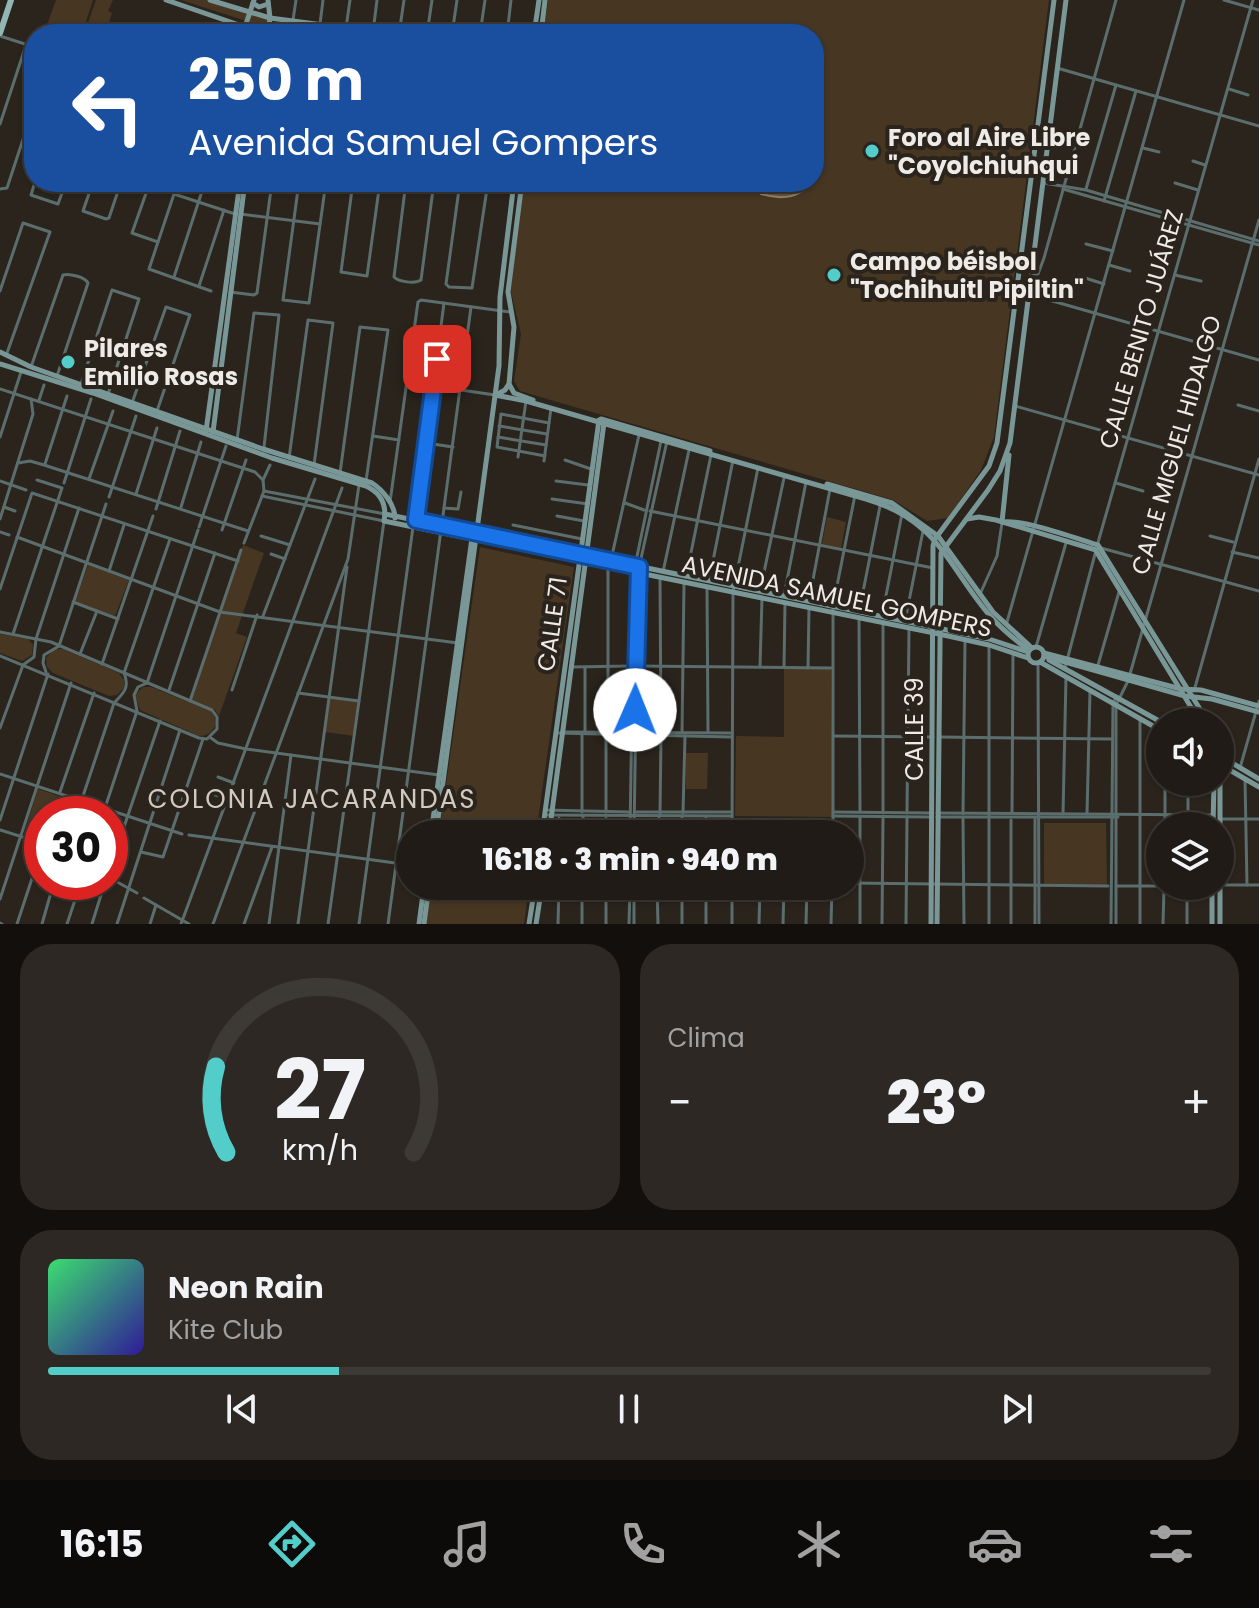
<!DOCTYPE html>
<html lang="es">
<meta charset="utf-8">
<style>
:root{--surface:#201b16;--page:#2d2823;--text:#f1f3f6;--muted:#a2a1a1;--line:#3d3935;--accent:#53cdc9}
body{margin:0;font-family:Poppins,sans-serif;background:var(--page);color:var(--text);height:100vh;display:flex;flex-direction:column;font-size:30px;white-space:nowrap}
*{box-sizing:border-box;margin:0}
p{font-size:26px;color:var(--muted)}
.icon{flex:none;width:44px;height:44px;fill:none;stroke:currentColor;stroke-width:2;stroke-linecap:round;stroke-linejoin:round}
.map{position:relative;height:924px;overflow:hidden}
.side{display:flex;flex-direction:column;gap:20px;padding:20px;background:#120f0c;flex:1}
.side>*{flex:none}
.banner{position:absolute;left:24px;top:24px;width:800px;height:168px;border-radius:32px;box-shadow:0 2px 6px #0004,0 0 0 2px var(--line);background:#1a4fa0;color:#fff;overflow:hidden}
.buttons{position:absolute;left:1146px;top:708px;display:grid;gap:16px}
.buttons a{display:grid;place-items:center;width:88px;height:88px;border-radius:50%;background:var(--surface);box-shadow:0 2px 6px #0004,0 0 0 2px var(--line);font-size:40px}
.speed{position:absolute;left:24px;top:796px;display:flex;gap:16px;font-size:40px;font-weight:700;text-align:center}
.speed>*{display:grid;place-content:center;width:104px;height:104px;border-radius:50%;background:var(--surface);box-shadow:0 2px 6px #0004,0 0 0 2px var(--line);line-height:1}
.speed .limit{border:12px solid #d22;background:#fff;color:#111}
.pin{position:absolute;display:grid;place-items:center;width:68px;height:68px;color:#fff;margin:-34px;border-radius:16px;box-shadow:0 4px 12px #0006}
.me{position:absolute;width:88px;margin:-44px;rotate:1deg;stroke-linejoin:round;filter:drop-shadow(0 0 6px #0008)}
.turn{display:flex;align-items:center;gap:28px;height:168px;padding:0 32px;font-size:36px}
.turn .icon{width:104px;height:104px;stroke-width:2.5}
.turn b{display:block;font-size:56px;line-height:68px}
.big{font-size:60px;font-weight:800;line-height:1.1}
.side .tile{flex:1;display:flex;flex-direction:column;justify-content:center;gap:12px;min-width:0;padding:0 28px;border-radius:32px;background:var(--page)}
.side .dial{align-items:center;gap:0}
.dial svg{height:208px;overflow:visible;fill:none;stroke:var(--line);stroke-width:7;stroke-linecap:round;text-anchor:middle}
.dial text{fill:var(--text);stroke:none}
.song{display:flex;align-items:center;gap:24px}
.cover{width:96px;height:96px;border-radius:12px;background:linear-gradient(135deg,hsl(140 70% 55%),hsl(250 70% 35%))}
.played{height:8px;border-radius:4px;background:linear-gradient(90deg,var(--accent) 25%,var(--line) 25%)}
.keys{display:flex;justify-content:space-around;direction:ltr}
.heat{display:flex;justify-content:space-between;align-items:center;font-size:44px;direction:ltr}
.side .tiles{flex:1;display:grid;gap:20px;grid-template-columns:1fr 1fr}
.tile:last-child{grid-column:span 2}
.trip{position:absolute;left:396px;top:820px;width:468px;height:80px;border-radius:40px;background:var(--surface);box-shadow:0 2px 6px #0004,0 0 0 2px var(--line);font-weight:800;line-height:80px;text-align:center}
.menu{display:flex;height:128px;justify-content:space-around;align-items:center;background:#0d0b09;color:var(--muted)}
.menu .icon{width:56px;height:56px}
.menu .current{color:var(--accent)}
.menu b{font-size:36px;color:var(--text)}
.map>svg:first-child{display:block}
</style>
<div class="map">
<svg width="1259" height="924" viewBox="0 0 1259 924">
<rect width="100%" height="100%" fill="#2a241d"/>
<g fill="#473622">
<path d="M56,0H93L82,34H73L47,25Z"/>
<path d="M96,0H113L108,11L112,13L107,29L103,28L108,31L107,34H84Z"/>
<path d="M181,0H209L269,20L268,28Z"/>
<path d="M548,0H1049L994,437L981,470L948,518L927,521L893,500L876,495L520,391L514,381L521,334L510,288L524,182H814V34H543Z"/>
<path d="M827,517L846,522L841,549L822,544Z"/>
<path d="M243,545L264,553L236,633L247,637L219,716L214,709L191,700Z"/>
<path d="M480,547L574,567L536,834H439Z"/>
<path d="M88,565L129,580L115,616L75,602Z"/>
<path d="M0,634L28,639L33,645L32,655L22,661L0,653Z"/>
<path d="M54,649H63L119,673L124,680V688L117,695L109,696L53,673L47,667L46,658Z"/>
<path d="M784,669H831L833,817L735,816L736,736L784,737Z"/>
<path d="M143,687H151L211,711C220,723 214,736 199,736L140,710L135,695Z"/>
<path d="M329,697L359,701L354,736L325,732Z"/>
<path d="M686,753H708L707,789H686Z"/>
<path d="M38,789L77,802L73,814H42V839L24,833Z"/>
<path d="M1044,823H1106L1107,887L1044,884Z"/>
<path d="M431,886H529L524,924H426Z"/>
</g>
<path fill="#6d573d" stroke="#94836f" stroke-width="2" d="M752,182H812C799,199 781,200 761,194Z"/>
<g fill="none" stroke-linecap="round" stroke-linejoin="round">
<g stroke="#5b6e6d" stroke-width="3">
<path d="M1224,0L1259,10"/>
<path d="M293,20L296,0"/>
<path d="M320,24L323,0"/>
<path d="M346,28L350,0"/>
<path d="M373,32L377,0"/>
<path d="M399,34L404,0"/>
<path d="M427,34L432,0"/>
<path d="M452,34L457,0"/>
<path d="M480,34L485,0"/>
<path d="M507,34L511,0"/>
<path d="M0,36L34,47"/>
<path d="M1057,68L1259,126"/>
<path d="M1229,89L1248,95"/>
<path d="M0,124L26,45"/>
<path d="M1143,148L1159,152"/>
<path d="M1193,161L1205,165"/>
<path d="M35,182L31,195L58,204L66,182"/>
<path d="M93,182L83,211L106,219L109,218L121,182"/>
<path d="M150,182L132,233L158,242"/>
<path d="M178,182L149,269L211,291"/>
<path d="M299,182L283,300L309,303L326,182"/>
<path d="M353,182L341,272L367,276L380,182"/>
<path d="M406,182L394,277C399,282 415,284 421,280L434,182"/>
<path d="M460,182L446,284L449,287L472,288L488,182"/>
<path d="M1044,183L1086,190L1259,241"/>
<path d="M1175,183L1198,190"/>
<path d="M0,189L7,188L34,106"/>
<path d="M1063,189L1259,245"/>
<path d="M1086,189L1116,85"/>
<path d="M174,194L235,214"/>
<path d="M1104,201L1136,91"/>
<path d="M240,214L320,224"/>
<path d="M1086,244L1113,251"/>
<path d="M1109,265L1130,271"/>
<path d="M1031,274H1038L1044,258L1116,0"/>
<path d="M1175,275L1201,281"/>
<path d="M1079,276L1104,284"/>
<path d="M174,277L205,182"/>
<path d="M199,286L224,210"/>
<path d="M0,291L23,223L50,232L7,353"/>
<path d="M230,292L254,295L257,293L272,182"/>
<path d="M1028,294L1259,360"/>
<path d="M31,367L63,275C69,273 85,277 88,283L57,376"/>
<path d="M81,384L112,290L139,299L108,394"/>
<path d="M407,384L434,387"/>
<path d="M0,389L255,472L263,480"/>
<path d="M461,390L495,395"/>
<path d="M39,400L44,385"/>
<path d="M132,403L166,307L190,315L157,411"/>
<path d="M1238,405L1259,411"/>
<path d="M1015,406L1259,475"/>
<path d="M499,426L547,434"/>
<path d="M373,436L399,440"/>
<path d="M0,437L21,372"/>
<path d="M498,437L546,445"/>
<path d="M237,440L254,313L279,315L264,447"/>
<path d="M426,443L453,447"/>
<path d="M545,456L497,447L501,414L549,423"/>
<path d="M518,457L526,401"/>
<path d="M289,458L308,320L333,323L314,465"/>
<path d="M565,460L591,469"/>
<path d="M544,461L551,408"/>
<path d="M18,463L30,461L44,465L248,531"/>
<path d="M45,464L67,396"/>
<path d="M340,473L360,327L388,330L366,481"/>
<path d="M89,479L113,411"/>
<path d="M0,481L26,490"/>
<path d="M556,481L588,485"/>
<path d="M64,483L91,399"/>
<path d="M1116,483L1143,491"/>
<path d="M264,491L385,514"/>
<path d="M136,494L157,428"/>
<path d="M262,496L384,521L328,924"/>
<path d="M109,497L136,416"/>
<path d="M552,499L588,504"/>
<path d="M390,502L418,302L421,300L510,312"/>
<path d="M625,503L644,510"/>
<path d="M4,507L15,511"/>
<path d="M181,507L201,442"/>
<path d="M444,508L458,509L461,492"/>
<path d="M156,509L180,431"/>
<path d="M650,511L933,568"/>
<path d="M557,516L584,521"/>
<path d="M0,519L33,414L31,399"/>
<path d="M416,520L444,303"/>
<path d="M513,525L582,539"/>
<path d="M199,527L226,446"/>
<path d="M222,530L246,460"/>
<path d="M0,532L9,535"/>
<path d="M261,536L290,545"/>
<path d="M1210,536L1233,542"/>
<path d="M17,537L220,612L458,643"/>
<path d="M244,543L264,491L263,480L270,465"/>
<path d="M1097,546L1253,0"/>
<path d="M1101,548L1259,591"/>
<path d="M1232,552L1259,558"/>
<path d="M271,554L285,559"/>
<path d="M611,560L639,435"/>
<path d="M635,566L661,441"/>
<path d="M109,571L124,525"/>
<path d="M663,572L689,450"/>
<path d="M660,577L661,732"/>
<path d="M686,577L711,455"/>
<path d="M709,581L733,460"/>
<path d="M707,588L708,732"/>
<path d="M0,589L32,493L238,561"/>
<path d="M760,591L784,478"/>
<path d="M981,592L997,556L1002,523"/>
<path d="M784,596L806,482"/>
<path d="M809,601L830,489"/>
<path d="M73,602L118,619"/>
<path d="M859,612L880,506"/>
<path d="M263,616L315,479"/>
<path d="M882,616L902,514"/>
<path d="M859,618L860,812"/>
<path d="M905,621L923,531"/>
<path d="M1007,622L1184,0"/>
<path d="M0,632L51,642L212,710L217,717V729L207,739L199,738L0,656"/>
<path d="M13,634L62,488L37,480"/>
<path d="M989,645V924"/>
<path d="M59,646L106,504"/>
<path d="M1036,647L1066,543"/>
<path d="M80,654L97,611"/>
<path d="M1038,663L1039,924"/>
<path d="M102,664L153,516"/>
<path d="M23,665L34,657L36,639L79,508"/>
<path d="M1098,665L1119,592"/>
<path d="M635,666L831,668"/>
<path d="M760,666L762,598"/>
<path d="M571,667L631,666"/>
<path d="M585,667V732"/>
<path d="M784,667L785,603"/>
<path d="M808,668L809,608"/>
<path d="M1065,668L1095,554"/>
<path d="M46,672L43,663L44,655L59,646"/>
<path d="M1130,674L1259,220"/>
<path d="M147,683L198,530"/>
<path d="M169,690L215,553"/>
<path d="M232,690L257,615"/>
<path d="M1194,691L1259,459"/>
<path d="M298,693L359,701"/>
<path d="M190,701L241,550"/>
<path d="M1185,722L1190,706"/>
<path d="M0,728L23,665"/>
<path d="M564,732L732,733"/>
<path d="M608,732V568"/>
<path d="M682,732L684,584"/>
<path d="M556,733L732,737"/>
<path d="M582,735V812"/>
<path d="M833,736L933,737"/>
<path d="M940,737L1112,739"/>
<path d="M211,738L218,743L246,749L439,775"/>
<path d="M1240,768L1259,701"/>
<path d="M0,774L182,834"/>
<path d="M218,777L234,783"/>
<path d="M1245,779L1247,885"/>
<path d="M1188,782V826"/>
<path d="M60,792L94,693"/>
<path d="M209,793L228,799"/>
<path d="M545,810L629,812"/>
<path d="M606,812V736"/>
<path d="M636,812H732"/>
<path d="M833,812L930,813"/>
<path d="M1012,812L1013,652"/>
<path d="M660,813L661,737"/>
<path d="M683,813L685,736"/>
<path d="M883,813V624"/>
<path d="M907,813L909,629"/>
<path d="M937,813L1213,815"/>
<path d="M77,814L114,703C124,693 130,687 124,673L170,539"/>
<path d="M103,814L137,711L134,695L138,687L147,683"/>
<path d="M963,814L965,641"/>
<path d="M1063,814L1066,677"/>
<path d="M1087,814L1090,691"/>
<path d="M545,815L732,816"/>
<path d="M833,816L930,817"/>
<path d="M937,817H1118"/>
<path d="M559,818V834"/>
<path d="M606,818V834"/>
<path d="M963,818L964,924"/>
<path d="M1220,819H1259"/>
<path d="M0,820L48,674"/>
<path d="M1165,826V782"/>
<path d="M0,830L42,843"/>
<path d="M583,834V816"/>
<path d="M630,834L634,574"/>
<path d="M634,834L638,572L667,441"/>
<path d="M658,834L659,818"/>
<path d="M682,834V818"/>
<path d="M706,834V818"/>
<path d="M732,834L733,592L758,468"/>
<path d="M833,834V606L855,495"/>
<path d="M189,835L410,865"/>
<path d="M141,852L163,857L203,739"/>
<path d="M110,868L160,721"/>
<path d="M110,878L137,893"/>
<path d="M850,883L1108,886"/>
<path d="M1220,885H1259"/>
<path d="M657,886L658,924"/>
<path d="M706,886V924"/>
<path d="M765,886H788"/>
<path d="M1116,886H1212"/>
<path d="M144,898L189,924"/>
<path d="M0,899L71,683"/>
<path d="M0,923L2,924"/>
<path d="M17,924L42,848"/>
<path d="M42,924L54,882"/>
<path d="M67,924L81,882"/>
<path d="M92,924L105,882"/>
<path d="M117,924L180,730"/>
<path d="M150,924L156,905"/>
<path d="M181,924L342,488"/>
<path d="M213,924L348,559L359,485"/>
<path d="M244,924L272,847"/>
<path d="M269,924L291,755"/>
<path d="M298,924L347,567"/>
<path d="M359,924L413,527"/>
<path d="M388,924L471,307"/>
<path d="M558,924L559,886"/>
<path d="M582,924V886"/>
<path d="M606,924V886"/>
<path d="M629,924L630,886"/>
<path d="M634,924V886"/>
<path d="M682,924V886"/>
<path d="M732,924V886"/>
<path d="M759,924L760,886"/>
<path d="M783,924L784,886"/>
<path d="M806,924L807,886"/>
<path d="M831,924L832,886"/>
<path d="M860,924V817"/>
<path d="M882,924L883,817"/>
<path d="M906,924L907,817"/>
<path d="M1011,924V820"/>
<path d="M1035,924V819"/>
<path d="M1111,924L1113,703L1117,696"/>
<path d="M1116,924V705L1128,681"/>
<path d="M1140,924V720"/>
<path d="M1163,924L1164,888"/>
<path d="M1187,924V888"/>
</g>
<g stroke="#799796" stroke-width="5">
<path d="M166,0L245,27L297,34"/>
<path d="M210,0L270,18L392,34"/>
<path d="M253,3L259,7L268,4"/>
<path d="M268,33L270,18L268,0"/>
<path d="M247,34L245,27L254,0"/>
<path d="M534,34L539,0"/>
<path d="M541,34L545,0"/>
<path d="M0,352L31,367L263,449L372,483C383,490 395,505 395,518"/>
<path d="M0,364L93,393L272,458L366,486C381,493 387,505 384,521L939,634L989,645L1028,658"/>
<path d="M509,384L514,393L533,400"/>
<path d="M495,395L526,401L866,499C938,520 947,565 990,616C1001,628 1014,639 1027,649"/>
<path d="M496,395L505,390L509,384L514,327L508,292L522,182"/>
<path d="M601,419L710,451"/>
<path d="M206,431L240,182"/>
<path d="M213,432L245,182"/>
<path d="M827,484L892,503L938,536L993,612L1032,648"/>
<path d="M385,514L933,627L989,639L1028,652"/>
<path d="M967,519L979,517L996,520L1096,550"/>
<path d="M1002,522C1023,519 1075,538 1098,545L1208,722"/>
<path d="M1002,522L1009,455"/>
<path d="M1096,551L1200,722"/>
<circle cx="1036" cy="655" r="8"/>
<path d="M1044,653L1181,689L1201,690L1259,706"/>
<path d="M1044,656L1185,696L1212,699L1259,712"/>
<path d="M1049,660L1161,722"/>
<path d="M1040,662L1160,730"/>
<path d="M1222,757L1259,779"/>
<path d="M1221,765L1259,787"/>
<path d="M1213,826L1214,782"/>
<path d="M431,834L472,538"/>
<path d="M436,834L499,366L500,297L514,182"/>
<path d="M542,834L599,420"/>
<path d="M549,834L604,423"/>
<path d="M419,924L424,886"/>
<path d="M424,924L429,886"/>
<path d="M529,924L535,886"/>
<path d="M536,924L542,886"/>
<path d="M931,924L933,546L935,539L989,466L997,443L1054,0"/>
<path d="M937,924L941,553L988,490L1000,471L1010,443L1066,0"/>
<path d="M1212,924V886"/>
<path d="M1220,924V742"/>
</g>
<path stroke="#91b7b5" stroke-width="6" d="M0,33L11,0"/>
</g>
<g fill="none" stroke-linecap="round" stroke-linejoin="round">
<g stroke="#114b97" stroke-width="20">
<path id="route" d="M437,359L416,520L639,567L635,710"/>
</g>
<use href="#route" stroke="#1a73e8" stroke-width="14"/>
</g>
<g fill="#53cdc9" stroke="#2a241d" stroke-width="3">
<circle cx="872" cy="151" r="8"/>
<circle cx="834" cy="275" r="8"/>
<circle cx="68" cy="362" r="8"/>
</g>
<g text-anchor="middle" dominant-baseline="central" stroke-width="8" stroke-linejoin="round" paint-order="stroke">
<g font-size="24" font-weight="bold" fill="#eeeae5" stroke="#2a241d" text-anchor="start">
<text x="888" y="137">Foro al Aire Libre<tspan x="888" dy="28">"Coyolchiuhqui</tspan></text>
<text x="850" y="261">Campo béisbol<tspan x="850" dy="28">"Tochihuitl Pipiltin"</tspan></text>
<text x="84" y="348">Pilares<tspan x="84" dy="28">Emilio Rosas</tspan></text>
</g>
<g font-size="24" fill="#eeeae5" stroke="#2a241d">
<text transform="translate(1141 329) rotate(-74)">CALLE BENITO JUÁREZ</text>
<text transform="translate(1176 445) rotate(-74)">CALLE MIGUEL HIDALGO</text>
<text transform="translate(837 596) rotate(12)">AVENIDA SAMUEL GOMPERS</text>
<text transform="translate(552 624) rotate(-82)">CALLE 71</text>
<text transform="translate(914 729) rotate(-90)">CALLE 39</text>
</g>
<g font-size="26" letter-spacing="2" fill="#d2cac1" stroke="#2a241d">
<text x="312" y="799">COLONIA JACARANDAS</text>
</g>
</g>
</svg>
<div class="buttons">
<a><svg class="icon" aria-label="sound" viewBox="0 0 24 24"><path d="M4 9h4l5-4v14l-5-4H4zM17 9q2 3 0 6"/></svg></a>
<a><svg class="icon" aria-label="layers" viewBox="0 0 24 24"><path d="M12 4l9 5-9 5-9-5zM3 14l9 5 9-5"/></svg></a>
</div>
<div class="speed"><div class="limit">30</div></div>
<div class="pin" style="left:437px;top:359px;background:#d93025"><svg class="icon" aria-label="arrive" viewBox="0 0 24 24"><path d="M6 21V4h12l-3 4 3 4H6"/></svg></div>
<svg class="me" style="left:635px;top:710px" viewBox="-20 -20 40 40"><circle r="19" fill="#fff"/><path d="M0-13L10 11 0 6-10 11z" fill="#1a73e8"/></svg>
<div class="trip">16:18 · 3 min · 940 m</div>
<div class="banner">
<div class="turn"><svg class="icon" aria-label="left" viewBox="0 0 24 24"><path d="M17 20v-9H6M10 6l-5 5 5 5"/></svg><div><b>250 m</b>Avenida Samuel Gompers</div></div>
</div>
</div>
<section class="side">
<div class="tiles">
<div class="tile dial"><svg viewBox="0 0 100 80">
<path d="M14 69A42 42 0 1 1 86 69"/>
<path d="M14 69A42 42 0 0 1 10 36" stroke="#53cdc9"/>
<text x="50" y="56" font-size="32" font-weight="700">27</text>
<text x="50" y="72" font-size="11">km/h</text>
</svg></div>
<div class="tile"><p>Clima</p>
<div class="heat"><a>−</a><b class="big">23°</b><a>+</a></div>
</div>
<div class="tile">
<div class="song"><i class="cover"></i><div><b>Neon Rain</b><p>Kite Club</p></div></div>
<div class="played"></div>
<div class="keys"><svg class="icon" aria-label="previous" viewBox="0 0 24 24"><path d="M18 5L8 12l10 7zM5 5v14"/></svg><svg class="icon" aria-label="pause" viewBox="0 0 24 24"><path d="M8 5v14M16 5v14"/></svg><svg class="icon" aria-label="next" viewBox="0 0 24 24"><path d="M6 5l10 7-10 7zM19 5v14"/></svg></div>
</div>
</div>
</section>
<nav class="menu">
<b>16:15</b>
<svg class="icon current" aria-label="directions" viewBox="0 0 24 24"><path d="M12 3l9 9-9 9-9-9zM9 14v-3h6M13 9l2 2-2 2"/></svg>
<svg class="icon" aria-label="music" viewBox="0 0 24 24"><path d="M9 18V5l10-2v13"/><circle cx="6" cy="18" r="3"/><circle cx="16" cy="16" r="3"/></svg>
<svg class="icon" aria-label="phone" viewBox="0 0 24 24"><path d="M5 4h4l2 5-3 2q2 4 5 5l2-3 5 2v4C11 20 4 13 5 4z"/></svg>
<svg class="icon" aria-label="climate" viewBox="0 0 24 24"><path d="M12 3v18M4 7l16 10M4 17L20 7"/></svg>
<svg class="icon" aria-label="car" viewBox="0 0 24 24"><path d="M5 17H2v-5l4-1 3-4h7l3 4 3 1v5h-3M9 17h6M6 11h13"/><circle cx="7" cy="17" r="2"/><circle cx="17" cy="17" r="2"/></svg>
<svg class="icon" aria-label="filters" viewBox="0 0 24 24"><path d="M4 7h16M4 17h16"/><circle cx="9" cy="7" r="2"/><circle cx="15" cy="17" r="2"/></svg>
</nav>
